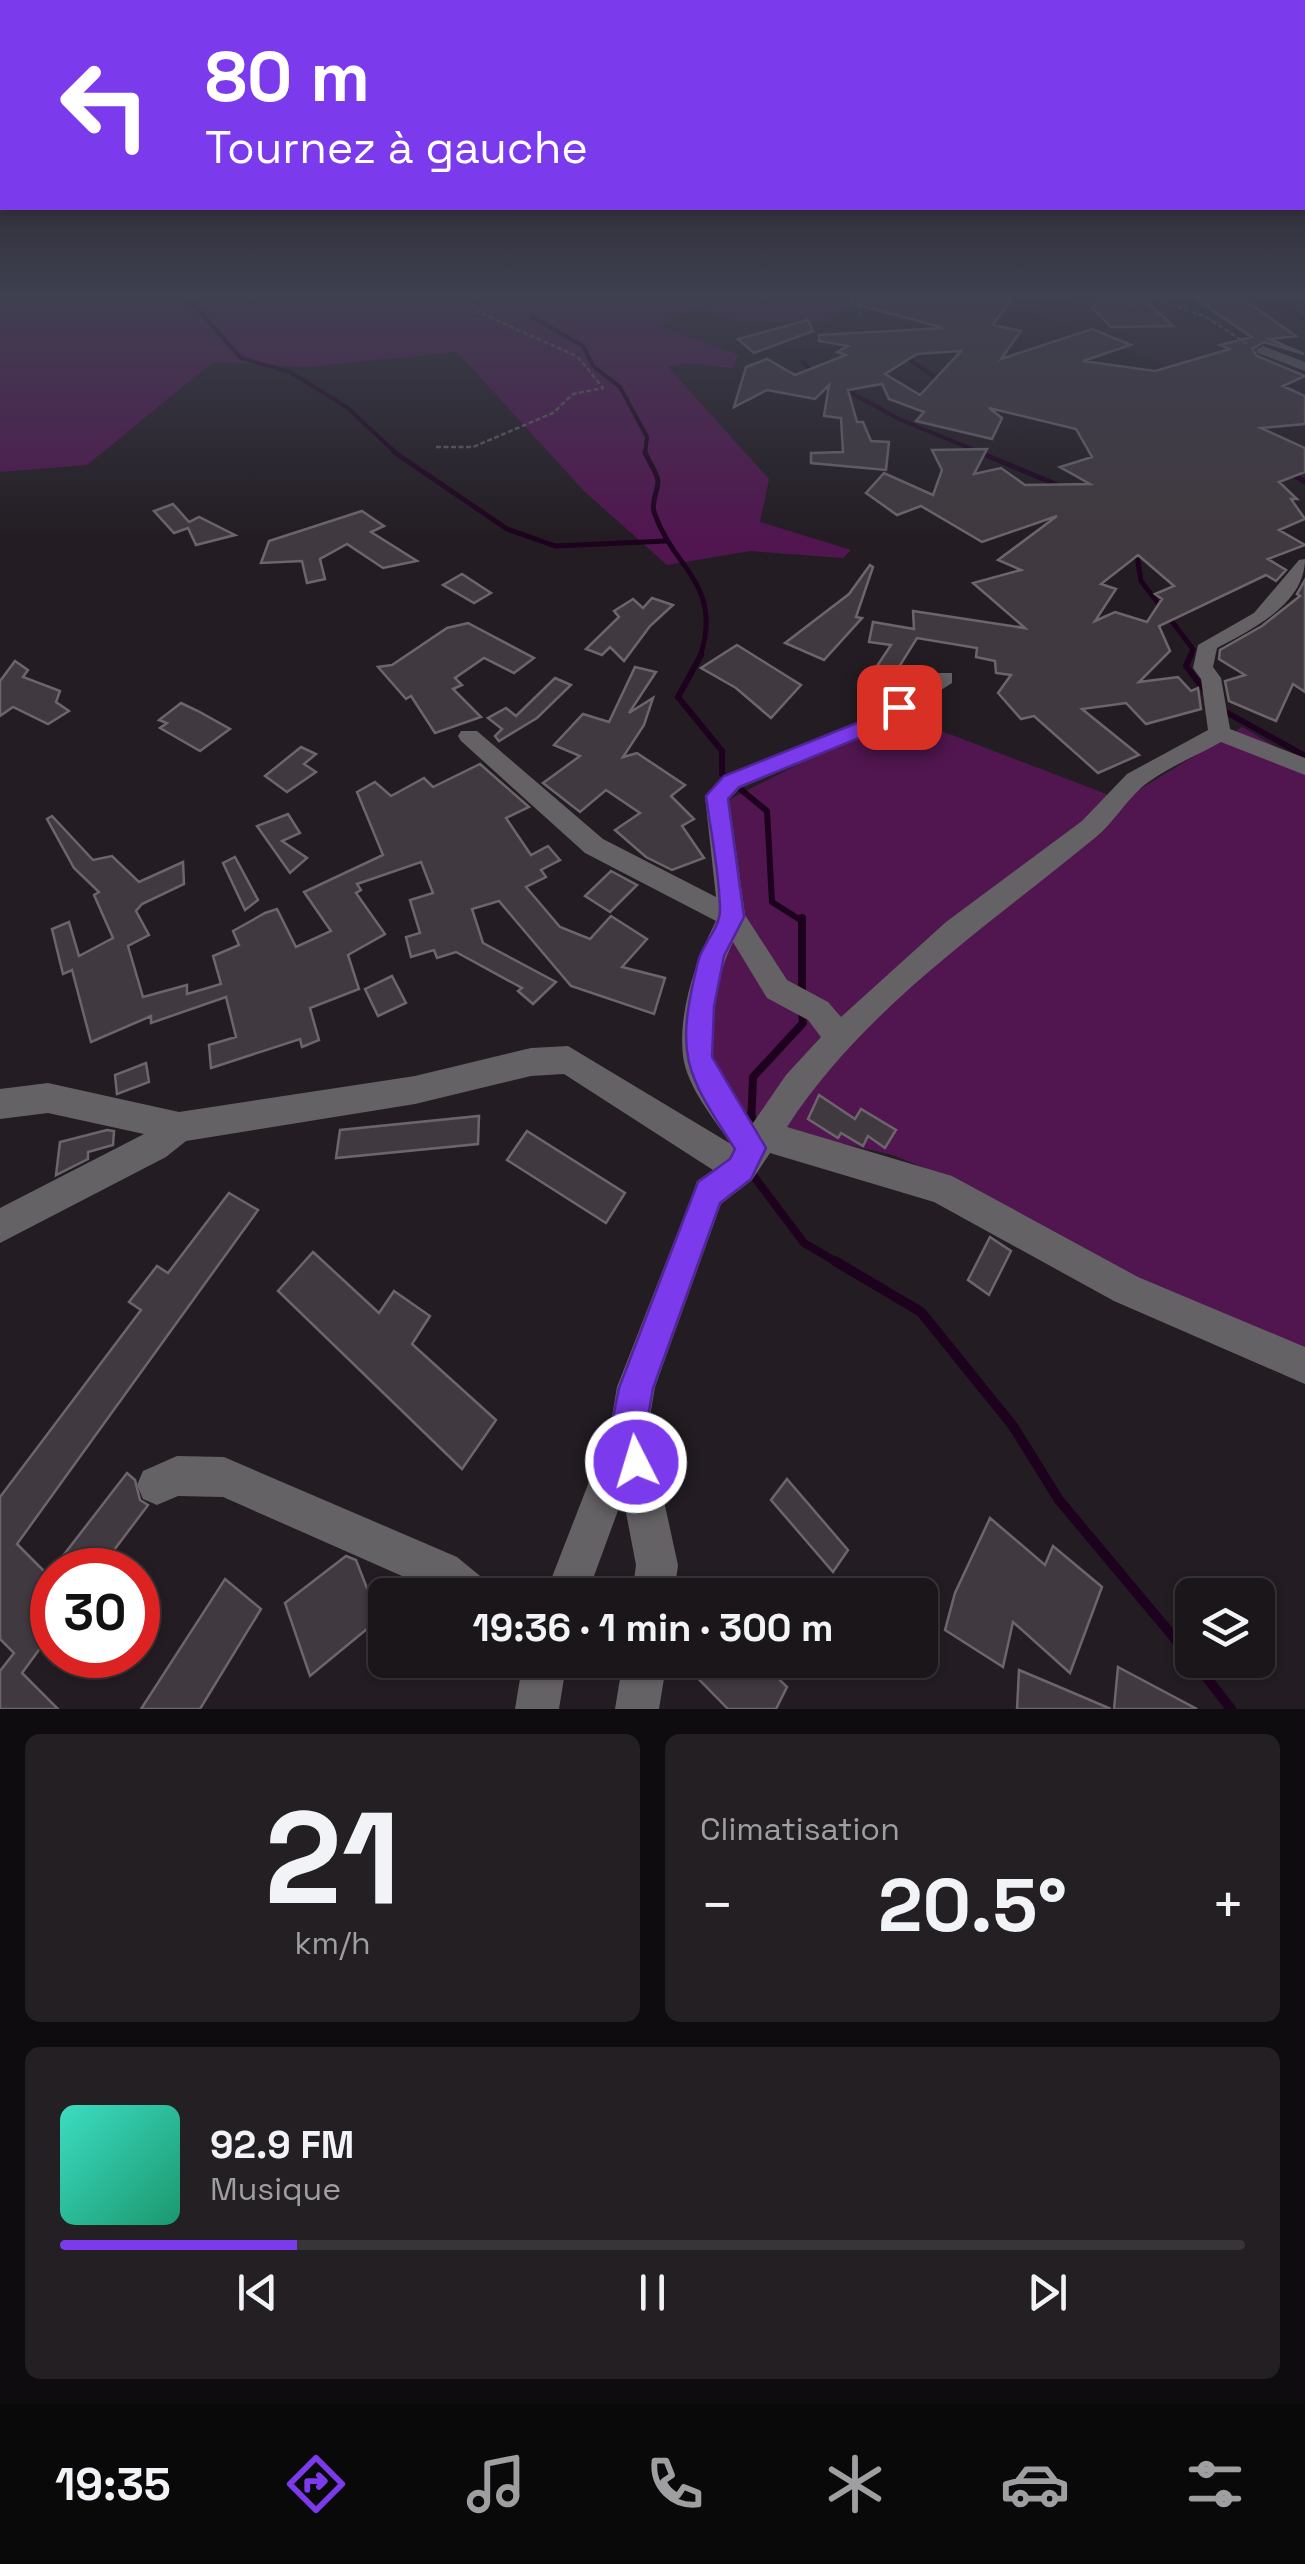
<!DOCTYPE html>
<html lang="fr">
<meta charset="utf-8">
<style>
:root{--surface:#1a161a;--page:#231f23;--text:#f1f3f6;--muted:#9f9fa2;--line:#383539;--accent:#7c3aed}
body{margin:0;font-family:"Space Grotesk",sans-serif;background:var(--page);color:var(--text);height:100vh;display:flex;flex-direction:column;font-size:38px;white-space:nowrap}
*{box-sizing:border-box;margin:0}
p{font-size:32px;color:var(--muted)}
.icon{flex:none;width:55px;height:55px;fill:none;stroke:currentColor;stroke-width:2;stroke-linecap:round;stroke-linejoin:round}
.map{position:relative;height:1709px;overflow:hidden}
.panel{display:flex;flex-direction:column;gap:25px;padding:25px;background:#0e0c0e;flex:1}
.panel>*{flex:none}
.hud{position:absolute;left:0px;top:0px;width:1305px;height:210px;box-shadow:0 2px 8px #0004,0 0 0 2px var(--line);background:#7c3aed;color:#fff;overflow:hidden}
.buttons{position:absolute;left:1175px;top:1578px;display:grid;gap:20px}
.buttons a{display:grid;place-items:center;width:100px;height:100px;border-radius:15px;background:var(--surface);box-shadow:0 2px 8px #0004,0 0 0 2px var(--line);font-size:50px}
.speed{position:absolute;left:30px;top:1548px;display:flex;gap:20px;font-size:50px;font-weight:700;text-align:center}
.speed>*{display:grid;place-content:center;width:130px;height:130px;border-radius:50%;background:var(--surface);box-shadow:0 2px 8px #0004,0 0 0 2px var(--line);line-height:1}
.speed .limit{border:15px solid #d22;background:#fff;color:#111}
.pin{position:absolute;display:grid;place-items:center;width:85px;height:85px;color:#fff;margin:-42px;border-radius:20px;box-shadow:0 5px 15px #0006}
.me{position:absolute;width:110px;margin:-55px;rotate:355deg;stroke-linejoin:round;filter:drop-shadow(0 0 8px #0008)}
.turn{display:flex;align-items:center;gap:35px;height:210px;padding:0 40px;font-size:45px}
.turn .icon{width:130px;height:130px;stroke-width:2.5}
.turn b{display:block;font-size:70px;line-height:85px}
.big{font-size:75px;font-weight:700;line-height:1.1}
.panel .card{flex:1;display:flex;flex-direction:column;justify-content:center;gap:15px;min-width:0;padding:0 35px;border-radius:15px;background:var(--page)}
.panel .dial{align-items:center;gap:0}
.dial b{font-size:130px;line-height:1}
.song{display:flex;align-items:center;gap:30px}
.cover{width:120px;height:120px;border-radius:15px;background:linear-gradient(135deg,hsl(170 70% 55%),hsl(160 70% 35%))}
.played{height:10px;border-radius:5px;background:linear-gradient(90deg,var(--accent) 20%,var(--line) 20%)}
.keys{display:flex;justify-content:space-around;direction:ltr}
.heat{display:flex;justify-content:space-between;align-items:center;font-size:55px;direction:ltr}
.panel .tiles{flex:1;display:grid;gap:25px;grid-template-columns:1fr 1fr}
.card:last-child{grid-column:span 2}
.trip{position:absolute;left:368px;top:1578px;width:570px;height:100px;border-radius:15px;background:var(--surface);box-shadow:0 2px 8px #0004,0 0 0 2px var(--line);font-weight:700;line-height:100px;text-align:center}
.menu{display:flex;height:160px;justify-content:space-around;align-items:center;background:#0a090a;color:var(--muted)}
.menu .icon{width:70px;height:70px}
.menu .active{color:var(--accent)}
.menu b{font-size:45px;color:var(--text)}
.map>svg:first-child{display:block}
</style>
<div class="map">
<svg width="1305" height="1709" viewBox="0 0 1305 1709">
<rect width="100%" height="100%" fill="#231d23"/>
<path fill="#2d222d" d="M1101,297H1134L1258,350L1179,372L1035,313Z"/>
<g fill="#511650">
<path d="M0,297H858L826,322H738L696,307L658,325L739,355L732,368L685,363L668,367L769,479L760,522L851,550L843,558L750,551L667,565L584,491L457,352L306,367L213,362L87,465L0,472Z"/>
<path d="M897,714L1122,800L1242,727L1305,764V1349L1101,1266L978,1190L893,1155L797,1133L747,1112L721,1090L703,1016L730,799Z"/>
</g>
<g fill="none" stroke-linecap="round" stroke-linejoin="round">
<g stroke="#1d021d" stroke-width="4">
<path d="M187,297L241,358L290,372L348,408L397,454"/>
<path d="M1245,297L1288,307L1305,322"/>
<path d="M532,317L583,346L593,366L620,387L647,437L645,454"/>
<path d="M903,355L942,382"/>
<path d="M803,362L816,376"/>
<path d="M840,387L901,420L984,454"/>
</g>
<g stroke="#1d021d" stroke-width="5">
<path d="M394,452L507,529L555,546L666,541"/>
<path d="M645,452C648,461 657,472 658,481C658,492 651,500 654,512C673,569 724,584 700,657"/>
<path d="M978,452L1065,488"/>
<path d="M1288,472L1305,482"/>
<path d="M1136,549L1141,581L1193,649L1190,657"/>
</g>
<g stroke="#1d021d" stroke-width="6">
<path d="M701,655L678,697L722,751V774L767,811L772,902L802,921"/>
<path d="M1191,655L1186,666L1205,691"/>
<path d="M1224,711L1305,756"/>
</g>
<g stroke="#1d021d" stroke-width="8">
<path d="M802,918V995"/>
<path d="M751,1125L753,1077L803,1023L802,1012"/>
<path d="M749,1170L804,1243L840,1264"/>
</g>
<g stroke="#1d021d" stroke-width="10">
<path d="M835,1261L921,1312L1013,1426L1059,1500L1192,1659"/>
<path d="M1193,1660L1231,1709"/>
</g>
</g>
<g fill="#40393f" stroke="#6d656c" stroke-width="2.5" fill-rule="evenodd">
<path d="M852,297H1013L993,325L1021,331L1001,359L1092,329L1131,345L1083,361L1155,371L1230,349L1220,345L1252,337L1192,297H1240L1296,336L1269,339L1304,354L1264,342L1252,349L1257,356L1305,376L1283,386L1305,396V424L1261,428L1305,448V472L1279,482L1297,499H1291L1305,519L1279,530L1305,545L1268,559L1286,570L1276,581L1266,575L1159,626L1170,651L1139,682L1178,677L1191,691L1198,688L1201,709L1146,724L1126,703L1082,709L1139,755L1098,773L1034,716L1021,719L998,693L1011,675L996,673L995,661L976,657L977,648L917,638L897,670L916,681L908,687L901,691L871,675L891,645L869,642L873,622L914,629L913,611L1025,628L973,583L1021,570L998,560L1057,516L982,542L921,506L897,515L866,493L884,473L933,495L942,470L932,450L987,449L974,474L1001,468L1025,485L1090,484L1060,467L1092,457L1076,429L989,408L1002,418L992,439L916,421L924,412L889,399L882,384L848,390L857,422H863L871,441L889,442L886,470L811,463V453L843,452L841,418L824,416L829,385L815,399L767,390L734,407L746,367L767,359L795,375L846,355L837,352L848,346L819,341V335L944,328L851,303ZM961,351L920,395L885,374L917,354ZM1138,555L1174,586L1155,594L1162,599L1147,622L1115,612L1095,621L1116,589L1101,584Z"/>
<path d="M1107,297L1137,305L1142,297L1173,326L1111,327L1092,307Z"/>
<path d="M808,320L813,331L754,353L738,339Z"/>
<path d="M173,504L189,522L199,517L235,535L196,545L188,528L174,533L154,511Z"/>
<path d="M362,511L384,526L371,532L417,561L383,568L347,544L320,559L325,579L307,583L302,561L261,563L269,541Z"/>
<path d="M870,565L873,567L856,617L862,618L824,660L785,643L849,594Z"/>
<path d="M462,574L491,593L474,603L443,585Z"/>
<path d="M1305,580V692L1293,684L1276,721L1229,701L1225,681L1245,675L1219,659L1220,650L1262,626L1300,596L1297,594Z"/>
<path d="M652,598L673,605L650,626L624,661L610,647L602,655L586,649L619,617L614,611L633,599L643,608Z"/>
<path d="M468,623L534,658L514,673L484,658L455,678L462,685L453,689L481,717L435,733L411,696L406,699L378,667L392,665L447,628Z"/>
<path d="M737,645L801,685L771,718L736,688L701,668Z"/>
<path d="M15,661L28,670L23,677L60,691L56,702L69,711L48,724L13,707L0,716V681Z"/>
<path d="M635,667L656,672L629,713L653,698L644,725L623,757L637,753L685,785L671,796L694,819L682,826L704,858L672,870L646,857L615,830L640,813L606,790L580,812L543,783L580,756L554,745L583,714L609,722Z"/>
<path d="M555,678L571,685L537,718L499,741L495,736L502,729L488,718L506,708L516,716Z"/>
<path d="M181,703L198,711L230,729L200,751L160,728L167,723L159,720Z"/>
<path d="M301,747L316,754L304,764L316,772L287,792L265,776Z"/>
<path d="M480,764L529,807L506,818L531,855L548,846L560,860L541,870L546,877L526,887L560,927L590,939L611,916L647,939L622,967L665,978L654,1014L571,986L499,901L472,909L483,943L556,982L533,1004L518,991L522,988L456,952L437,958L434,950L411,957L406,937L420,933L410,900L433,893L421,862L357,884L361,890L356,893L385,934L348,955L359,989L310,1008L319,1040L302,1047L300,1039L211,1068L209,1045L236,1037L226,997L151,1023V1016L91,1042L72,970L63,974L52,929L69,922L79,956L113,938L94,895L99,892L74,868L47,819L52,816L93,860L112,856L139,882L183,862L184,884L142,904L136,911L149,935L128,946L143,997L187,985V994L221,984L213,956L239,945L233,931L265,913L277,909L296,947L331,931L304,892L383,855L357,792L375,782L391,796L424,778L433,787Z"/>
<path d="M288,814L300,833L282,841L307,858L290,873L257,826Z"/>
<path d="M235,857L258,900L245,910L223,863Z"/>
<path d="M611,871L637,885L610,912L585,896Z"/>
<path d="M392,976L406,1003L378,1016L365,989Z"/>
<path d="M146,1063L149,1082L117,1094L115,1075Z"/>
<path d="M819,1095L855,1119L861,1109L896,1130L885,1148L868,1136L863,1146L841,1133L838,1138L808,1119Z"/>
<path d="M479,1116L478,1144L336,1158L340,1130Z"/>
<path d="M107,1130L114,1131L113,1145L88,1152V1159L56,1175L60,1142Z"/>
<path d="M527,1131L625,1193L606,1223L507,1160Z"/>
<path d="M229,1193L258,1210L17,1544L52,1579V1632L22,1673L58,1709H0V1671L14,1653L0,1639V1497L141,1310L129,1302L157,1266L168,1273Z"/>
<path d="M990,1237L1011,1251L989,1295L968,1280Z"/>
<path d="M313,1252L379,1313L394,1291L430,1316L412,1344L496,1420L462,1469L278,1291Z"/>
<path d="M127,1473L135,1480L140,1500L148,1505L99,1570H52Z"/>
<path d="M787,1479L848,1550L833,1572L771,1500Z"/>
<path d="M990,1518L1045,1565L1053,1546L1102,1587L1070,1673L1013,1622L1003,1667L945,1630L955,1593Z"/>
<path d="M346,1556L356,1560L379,1619L310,1676L285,1603Z"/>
<path d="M225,1579L261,1609L200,1709H141Z"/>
<path d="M680,1660H760L787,1687L776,1709H728Z"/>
<path d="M1118,1667L1197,1709H1114Z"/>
<path d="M1019,1670L1057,1686L1111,1709H1017Z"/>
</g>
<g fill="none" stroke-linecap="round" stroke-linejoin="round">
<g stroke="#605b60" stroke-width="2.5" stroke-dasharray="5 2.5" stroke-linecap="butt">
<path d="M858,297L860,314"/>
<path d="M1149,297L1206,317L1249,345"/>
<path d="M436,447H473L553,413L573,394L603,388L578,357L474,310L475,297"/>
</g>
<g fill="#656265" fill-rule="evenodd">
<path d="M1263,346L1305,362V371L1258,353L1256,350Z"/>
<path d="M1305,559C1305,604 1252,629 1217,648L1213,667L1221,678L1230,729L1305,758V775L1221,742C1196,756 1164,769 1142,787C1125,802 1113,823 1096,837C987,927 865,1007 787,1127L952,1176L1138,1277L1305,1347V1384L1114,1301L934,1202L770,1153L752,1180L721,1204L655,1387L648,1428L678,1565L674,1595H632L636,1565L623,1497L587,1595H545L610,1428L617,1387L693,1193L697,1181L713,1170L564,1074L531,1076L415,1104L186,1141L166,1157L0,1243V1208L144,1134L48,1113L0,1119V1089L48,1083L179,1112L415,1076L531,1048L568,1046L731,1144C714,1119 687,1087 683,1056C678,1011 696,960 716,921L585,853L461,741L458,736L461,731H477L603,839L716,897L705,796L724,776L861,721L938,673H952V683L877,731L740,788L729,799L745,915L787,980L828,1002L841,1017L946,922L1082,821L1127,774L1208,730L1201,679L1193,668L1198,645L1254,613L1299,560ZM733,942L767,998L808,1020L821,1037L786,1075L753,1123C740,1104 717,1080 713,1056C707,1022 718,972 733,942Z"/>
<path d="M177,1456L224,1457L457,1557L485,1580L491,1595H437L427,1587L223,1497L178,1496L157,1505L143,1499L137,1485L143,1471Z"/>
<path d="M523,1660H567L559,1709H515Z"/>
<path d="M623,1660H667L659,1709H615Z"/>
</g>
</g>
<linearGradient id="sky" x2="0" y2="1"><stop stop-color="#131013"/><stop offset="0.55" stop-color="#3f4050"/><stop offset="1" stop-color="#3f4050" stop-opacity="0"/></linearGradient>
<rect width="1305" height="537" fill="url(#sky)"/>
<path fill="#7c3aed" stroke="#51269a" stroke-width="2.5" d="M899,701L909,707L906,712L876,731L739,787L728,799L744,917L724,956L714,1007L712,1057L766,1148L751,1179L720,1203L653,1388L646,1428L654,1462L648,1475L636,1480L623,1475L611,1428L619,1388L698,1182L730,1159L735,1149C684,1071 675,1055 698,962C702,945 719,929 720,912C720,875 711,834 706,796L724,776L862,721Z"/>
</svg>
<div class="buttons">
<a><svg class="icon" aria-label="layers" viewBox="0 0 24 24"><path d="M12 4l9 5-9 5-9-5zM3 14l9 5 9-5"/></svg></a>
</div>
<div class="speed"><div class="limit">30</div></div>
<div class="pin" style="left:899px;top:707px;background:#d93025"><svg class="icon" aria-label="arrive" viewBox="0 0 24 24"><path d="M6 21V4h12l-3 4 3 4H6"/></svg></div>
<svg class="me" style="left:636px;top:1462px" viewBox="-20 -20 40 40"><circle r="17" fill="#7c3aed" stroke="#fff" stroke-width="3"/><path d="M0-11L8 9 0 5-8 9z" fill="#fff"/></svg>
<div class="trip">19:36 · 1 min · 300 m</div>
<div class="hud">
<div class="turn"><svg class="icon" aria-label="left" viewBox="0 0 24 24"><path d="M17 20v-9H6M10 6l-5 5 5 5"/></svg><div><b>80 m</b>Tournez à gauche</div></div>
</div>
</div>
<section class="panel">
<div class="tiles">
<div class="card dial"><b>21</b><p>km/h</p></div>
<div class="card"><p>Climatisation</p>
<div class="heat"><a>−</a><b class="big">20.5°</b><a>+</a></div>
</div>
<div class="card">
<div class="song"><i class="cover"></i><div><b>92.9 FM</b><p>Musique</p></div></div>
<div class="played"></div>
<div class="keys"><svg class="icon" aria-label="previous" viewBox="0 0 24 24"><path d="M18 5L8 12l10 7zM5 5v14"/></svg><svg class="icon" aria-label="pause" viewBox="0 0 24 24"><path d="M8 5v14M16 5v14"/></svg><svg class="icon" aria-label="next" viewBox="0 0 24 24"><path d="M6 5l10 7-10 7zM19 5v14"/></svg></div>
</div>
</div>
</section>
<nav class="menu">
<b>19:35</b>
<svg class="icon active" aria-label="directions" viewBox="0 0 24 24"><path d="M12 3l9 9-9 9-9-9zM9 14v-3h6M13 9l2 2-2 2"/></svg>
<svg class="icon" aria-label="music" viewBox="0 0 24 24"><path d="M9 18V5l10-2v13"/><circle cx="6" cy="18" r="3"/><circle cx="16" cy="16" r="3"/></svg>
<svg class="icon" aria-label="phone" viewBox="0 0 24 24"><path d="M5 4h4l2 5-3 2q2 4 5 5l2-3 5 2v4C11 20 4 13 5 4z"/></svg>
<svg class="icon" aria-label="climate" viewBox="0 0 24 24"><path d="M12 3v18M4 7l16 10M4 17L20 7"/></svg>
<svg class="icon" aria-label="car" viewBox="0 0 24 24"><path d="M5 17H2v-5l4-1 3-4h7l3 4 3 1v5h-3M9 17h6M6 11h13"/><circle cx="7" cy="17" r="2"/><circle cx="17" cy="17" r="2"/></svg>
<svg class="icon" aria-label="filters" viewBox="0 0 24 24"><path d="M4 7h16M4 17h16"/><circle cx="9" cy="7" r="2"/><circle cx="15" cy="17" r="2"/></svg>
</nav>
